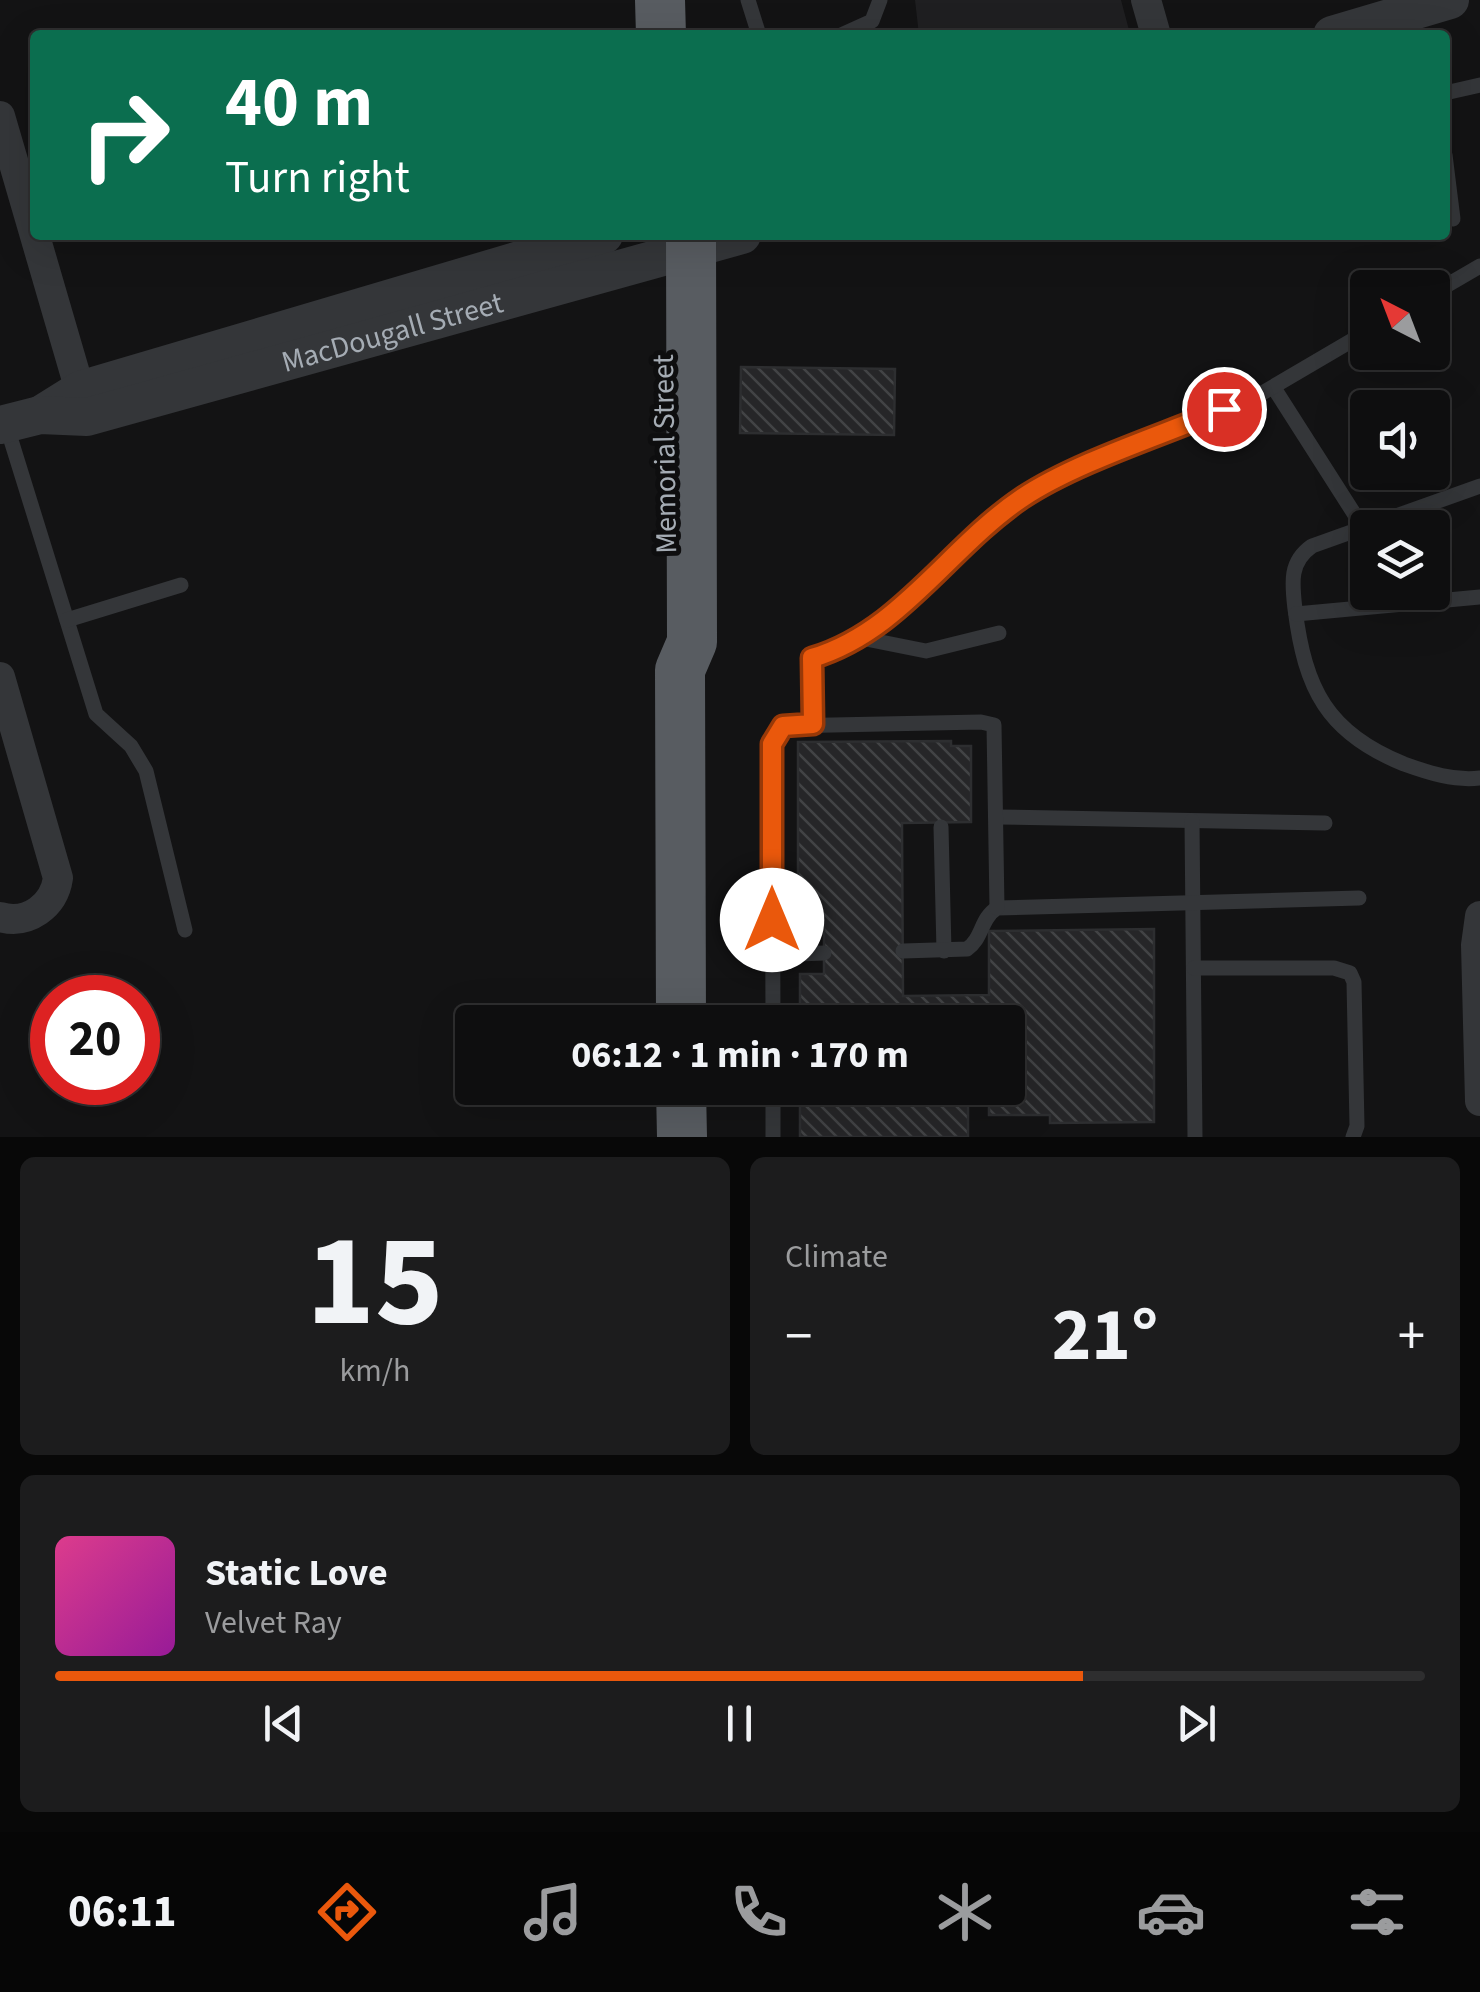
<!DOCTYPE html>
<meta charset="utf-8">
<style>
:root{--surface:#0e0e0f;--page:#1c1c1d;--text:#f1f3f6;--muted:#9b9c9e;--line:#2e2e2f;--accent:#ea580c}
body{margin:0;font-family:"Source Sans 3",sans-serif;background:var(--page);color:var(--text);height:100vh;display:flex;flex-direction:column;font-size:38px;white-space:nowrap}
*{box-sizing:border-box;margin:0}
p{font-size:32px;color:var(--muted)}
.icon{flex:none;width:55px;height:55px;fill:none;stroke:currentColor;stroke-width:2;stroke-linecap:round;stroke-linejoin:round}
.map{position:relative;height:1137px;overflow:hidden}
.drawer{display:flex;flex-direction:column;gap:20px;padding:20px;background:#080808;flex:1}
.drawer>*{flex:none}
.banner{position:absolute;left:30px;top:30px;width:1420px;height:210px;border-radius:10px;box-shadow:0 10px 40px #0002,0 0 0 2px var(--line);background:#0b6e4f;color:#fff;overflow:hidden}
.needle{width:65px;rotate:318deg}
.fabs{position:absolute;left:1350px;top:270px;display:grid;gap:20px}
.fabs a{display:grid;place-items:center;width:100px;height:100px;border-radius:10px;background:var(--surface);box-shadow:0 10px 40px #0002,0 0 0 2px var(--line);font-size:50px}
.speed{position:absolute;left:30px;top:975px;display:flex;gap:20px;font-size:50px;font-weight:700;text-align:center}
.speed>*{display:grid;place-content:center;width:130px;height:130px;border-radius:50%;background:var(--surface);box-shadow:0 10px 40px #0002,0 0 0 2px var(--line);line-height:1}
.speed .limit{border:15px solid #d22;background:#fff;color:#111}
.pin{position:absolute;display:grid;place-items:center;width:85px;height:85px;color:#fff;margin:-42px;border:5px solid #fff;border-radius:50%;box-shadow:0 2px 10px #0007}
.me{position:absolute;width:110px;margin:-55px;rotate:0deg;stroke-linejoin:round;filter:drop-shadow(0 0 8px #0008)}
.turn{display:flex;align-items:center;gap:35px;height:210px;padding:0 30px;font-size:45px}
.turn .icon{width:130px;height:130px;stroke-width:2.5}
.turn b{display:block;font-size:70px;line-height:85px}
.big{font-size:75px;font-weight:700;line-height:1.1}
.drawer .card{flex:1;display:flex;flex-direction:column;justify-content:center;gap:15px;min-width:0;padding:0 35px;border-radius:15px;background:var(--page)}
.drawer .dial{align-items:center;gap:0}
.dial b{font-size:130px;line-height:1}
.song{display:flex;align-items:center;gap:30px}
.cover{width:120px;height:120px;border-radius:15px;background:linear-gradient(135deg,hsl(330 70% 55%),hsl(300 70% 35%))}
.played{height:10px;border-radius:5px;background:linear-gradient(90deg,var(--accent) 75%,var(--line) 75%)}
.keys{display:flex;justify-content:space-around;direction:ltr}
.heat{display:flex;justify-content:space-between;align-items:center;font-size:55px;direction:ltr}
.drawer .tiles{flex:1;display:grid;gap:20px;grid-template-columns:1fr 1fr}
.card:last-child{grid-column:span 2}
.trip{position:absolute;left:455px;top:1005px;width:570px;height:100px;border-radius:10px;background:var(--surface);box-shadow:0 10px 40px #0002,0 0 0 2px var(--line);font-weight:700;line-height:100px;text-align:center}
.tab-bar{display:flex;height:160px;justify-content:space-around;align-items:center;background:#060606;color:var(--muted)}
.tab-bar .icon{width:70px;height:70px}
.tab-bar .selected{color:var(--accent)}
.tab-bar b{font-size:45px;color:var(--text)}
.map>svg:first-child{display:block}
</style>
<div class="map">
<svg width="1480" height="1137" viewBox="0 0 1480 1137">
<defs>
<pattern id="building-back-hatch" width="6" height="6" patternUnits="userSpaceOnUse" patternTransform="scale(2.5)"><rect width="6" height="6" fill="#262628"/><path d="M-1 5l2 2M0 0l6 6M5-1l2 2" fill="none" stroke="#424345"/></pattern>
</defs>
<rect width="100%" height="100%" fill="#131314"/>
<path fill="#1f1f21" d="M915,0H1121L1129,30L1115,35H919Z"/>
<g fill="url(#building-back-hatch)" stroke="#2d2e30" stroke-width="2.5">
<path d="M741,367L895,369L894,435L740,433Z"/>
<path d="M951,741V746H971V822L902,823L903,996L989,995V931L1154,929V1122L1050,1123V1115H989V1088H1008V1022H800V974H824V922H798V742Z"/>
<rect x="800" y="1088" width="168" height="49"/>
</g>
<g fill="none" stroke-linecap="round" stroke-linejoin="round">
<g stroke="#343639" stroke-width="15">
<path d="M748,0L759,35"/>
<path d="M841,35L872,21L880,0"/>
<path d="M1445,93L1480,85"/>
<path d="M1445,155L1453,219"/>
<path d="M1432,294L1480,266"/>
<path d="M1274,388L1362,526"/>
<path d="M6,424L96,714L131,746L146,771L185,930"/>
<path d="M1480,486L1312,546C1289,562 1292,583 1295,609C1305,689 1327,733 1404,764C1429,773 1454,781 1480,778"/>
<path d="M1296,614L1480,597"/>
<path d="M67,620L181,585"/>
<path d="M861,638L926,651L999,633"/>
<path d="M813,724L811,658L838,650L878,626L958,551L1035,490L1259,395L1368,331"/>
<path d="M998,817L1325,823"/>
<path d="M1192,821L1195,1137"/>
<path d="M941,827L944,951"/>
<path d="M903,951L967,949C983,938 980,919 997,908L1359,898"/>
<path d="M773,955L824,953"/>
<path d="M1194,968H1334L1350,973L1354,982L1357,1126L1353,1137"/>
<path d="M773,1022L772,744L783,726L981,722L994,725L997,908"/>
<path d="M773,1088V1137"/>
</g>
<g stroke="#343639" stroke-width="30">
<path d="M1146,0L1156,35"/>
<path d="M0,116L86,411"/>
<path d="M0,677L58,878C54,906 28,925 0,917"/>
<path d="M1480,916L1476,945L1480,1101"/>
</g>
<g stroke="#343639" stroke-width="38">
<path d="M1332,35L1450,0"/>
<path d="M40,415L80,390L604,235"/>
<path id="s1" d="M0,425L40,415L87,417L742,235"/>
</g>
<g stroke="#585c61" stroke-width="50">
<path d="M660,0L661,35"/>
<path d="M681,1022L680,670L692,642L691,235"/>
<path d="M681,1088L682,1137"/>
</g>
</g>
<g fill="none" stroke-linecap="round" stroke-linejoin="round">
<g stroke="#983908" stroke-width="25">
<path id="route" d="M772,920V744L783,726L813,724L812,658C900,632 948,548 1022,498C1076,462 1163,435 1224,409"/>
</g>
<use href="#route" stroke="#ea580c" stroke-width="18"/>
</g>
<g text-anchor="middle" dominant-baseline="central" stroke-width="10" stroke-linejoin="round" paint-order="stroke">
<g font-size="30" fill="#a5acb4" stroke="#0e0e0f">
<text stroke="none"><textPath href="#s1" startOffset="405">MacDougall Street</textPath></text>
<text transform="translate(665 454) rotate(-91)">Memorial Street</text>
</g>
</g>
</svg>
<div class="fabs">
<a><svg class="needle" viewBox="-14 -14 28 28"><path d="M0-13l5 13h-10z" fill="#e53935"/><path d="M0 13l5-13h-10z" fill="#9b9c9e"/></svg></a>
<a><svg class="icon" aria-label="sound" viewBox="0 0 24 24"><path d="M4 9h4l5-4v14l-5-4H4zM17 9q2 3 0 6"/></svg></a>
<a><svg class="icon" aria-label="layers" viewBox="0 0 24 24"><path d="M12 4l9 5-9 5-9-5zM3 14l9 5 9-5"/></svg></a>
</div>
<div class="speed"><div class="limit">20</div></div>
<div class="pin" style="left:1224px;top:409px;background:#d93025"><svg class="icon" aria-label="arrive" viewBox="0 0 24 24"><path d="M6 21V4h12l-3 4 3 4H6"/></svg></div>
<svg class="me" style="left:772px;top:920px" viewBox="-20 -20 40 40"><circle r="19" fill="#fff"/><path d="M0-13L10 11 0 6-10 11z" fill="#ea580c"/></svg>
<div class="trip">06:12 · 1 min · 170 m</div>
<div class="banner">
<div class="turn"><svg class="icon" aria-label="right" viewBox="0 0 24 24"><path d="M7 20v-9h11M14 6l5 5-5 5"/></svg><div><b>40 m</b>Turn right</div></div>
</div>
</div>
<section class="drawer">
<div class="tiles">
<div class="card dial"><b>15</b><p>km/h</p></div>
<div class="card"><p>Climate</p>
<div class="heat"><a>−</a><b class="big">21°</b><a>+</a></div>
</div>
<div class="card">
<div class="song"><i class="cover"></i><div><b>Static Love</b><p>Velvet Ray</p></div></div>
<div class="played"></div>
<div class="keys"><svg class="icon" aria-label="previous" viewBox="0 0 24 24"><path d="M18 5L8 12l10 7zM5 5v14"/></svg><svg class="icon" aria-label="pause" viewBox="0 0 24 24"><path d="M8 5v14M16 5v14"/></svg><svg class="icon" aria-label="next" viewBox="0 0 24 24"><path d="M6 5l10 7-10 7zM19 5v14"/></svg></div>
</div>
</div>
</section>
<nav class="tab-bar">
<b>06:11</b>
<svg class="icon selected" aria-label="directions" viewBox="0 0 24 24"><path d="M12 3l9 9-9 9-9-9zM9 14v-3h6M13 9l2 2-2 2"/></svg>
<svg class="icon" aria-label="music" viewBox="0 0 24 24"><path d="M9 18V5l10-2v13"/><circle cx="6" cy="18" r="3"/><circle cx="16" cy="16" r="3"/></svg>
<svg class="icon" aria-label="phone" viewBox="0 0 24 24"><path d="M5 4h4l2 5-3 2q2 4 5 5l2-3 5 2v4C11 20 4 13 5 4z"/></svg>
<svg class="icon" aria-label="climate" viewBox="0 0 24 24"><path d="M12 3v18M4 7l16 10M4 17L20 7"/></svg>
<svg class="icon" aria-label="car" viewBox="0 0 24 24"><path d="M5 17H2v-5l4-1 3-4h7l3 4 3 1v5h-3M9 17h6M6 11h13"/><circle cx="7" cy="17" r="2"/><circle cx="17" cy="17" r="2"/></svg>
<svg class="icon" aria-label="filters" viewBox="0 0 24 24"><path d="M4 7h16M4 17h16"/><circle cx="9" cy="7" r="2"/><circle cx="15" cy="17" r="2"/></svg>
</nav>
